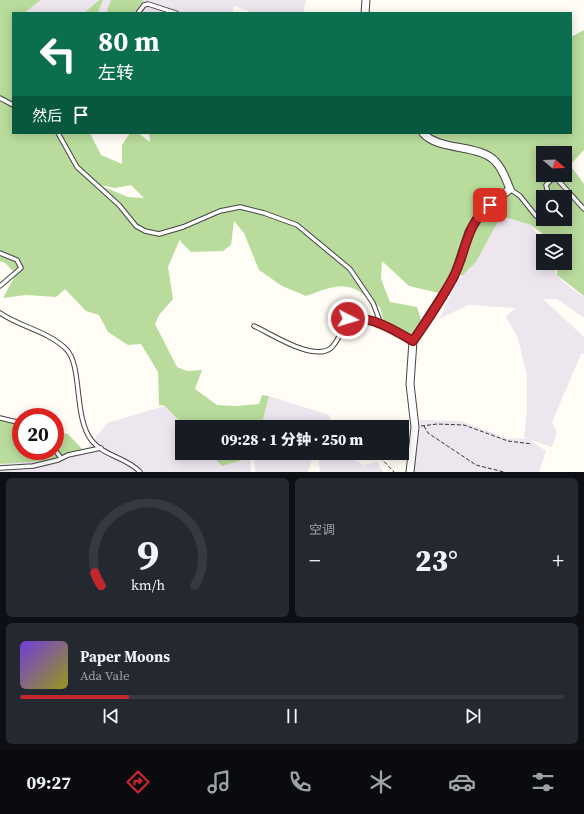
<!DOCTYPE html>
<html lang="zh">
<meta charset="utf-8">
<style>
:root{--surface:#171b24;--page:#242831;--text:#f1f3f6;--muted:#9ea1a6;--line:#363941;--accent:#c4262e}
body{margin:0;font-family:"Source Serif 4","Noto Sans SC",serif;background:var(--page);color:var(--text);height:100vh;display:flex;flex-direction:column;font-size:15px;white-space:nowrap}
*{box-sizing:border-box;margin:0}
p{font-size:13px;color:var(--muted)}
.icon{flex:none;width:22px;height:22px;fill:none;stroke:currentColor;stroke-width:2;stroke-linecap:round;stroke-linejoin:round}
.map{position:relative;height:472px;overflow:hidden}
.drawer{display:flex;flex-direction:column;gap:6px;padding:6px;background:#0d0f14;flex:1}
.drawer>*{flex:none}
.top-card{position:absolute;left:12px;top:12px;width:560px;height:122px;border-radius:0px;box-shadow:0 2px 10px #0003;background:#0b6e4f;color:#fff;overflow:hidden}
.needle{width:26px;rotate:109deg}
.buttons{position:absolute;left:536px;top:146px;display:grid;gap:8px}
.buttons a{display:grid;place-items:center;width:36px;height:36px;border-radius:0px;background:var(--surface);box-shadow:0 2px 10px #0003;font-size:20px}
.speed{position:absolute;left:12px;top:408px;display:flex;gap:8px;font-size:20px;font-weight:700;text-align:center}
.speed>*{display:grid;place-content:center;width:52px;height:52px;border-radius:50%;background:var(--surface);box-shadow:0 2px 10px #0003;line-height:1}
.speed .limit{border:6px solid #d22;background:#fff;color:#111}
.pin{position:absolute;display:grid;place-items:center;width:34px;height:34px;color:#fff;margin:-17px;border-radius:8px;box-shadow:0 2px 6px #0006}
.me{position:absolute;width:44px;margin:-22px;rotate:95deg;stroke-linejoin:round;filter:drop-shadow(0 0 3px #0008)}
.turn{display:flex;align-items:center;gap:14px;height:84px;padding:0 20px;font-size:18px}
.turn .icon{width:52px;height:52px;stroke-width:2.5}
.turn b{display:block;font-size:28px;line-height:34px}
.then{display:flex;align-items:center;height:38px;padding:0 20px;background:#0003;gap:8px;font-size:15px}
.big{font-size:30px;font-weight:800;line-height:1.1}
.drawer .card{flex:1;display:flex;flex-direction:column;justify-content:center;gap:6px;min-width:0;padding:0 14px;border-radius:6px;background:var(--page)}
.drawer .dial{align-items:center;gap:0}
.dial svg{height:104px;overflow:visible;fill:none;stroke:var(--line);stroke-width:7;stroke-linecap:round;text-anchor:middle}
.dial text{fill:var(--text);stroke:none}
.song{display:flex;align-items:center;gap:12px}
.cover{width:48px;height:48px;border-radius:6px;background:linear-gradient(135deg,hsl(260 70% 55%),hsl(60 70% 35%))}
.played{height:4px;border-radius:2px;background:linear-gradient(90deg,var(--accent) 20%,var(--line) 20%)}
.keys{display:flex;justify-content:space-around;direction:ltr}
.heat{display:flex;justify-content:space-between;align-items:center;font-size:22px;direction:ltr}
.drawer .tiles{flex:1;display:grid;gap:6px;grid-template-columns:1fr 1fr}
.card:last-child{grid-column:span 2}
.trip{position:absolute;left:175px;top:420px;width:234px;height:40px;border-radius:0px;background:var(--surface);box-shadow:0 2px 10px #0003;font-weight:800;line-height:40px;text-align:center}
.tabs{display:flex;height:64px;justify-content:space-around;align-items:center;background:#090b0e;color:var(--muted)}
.tabs .icon{width:28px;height:28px}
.tabs .on{color:var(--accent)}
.tabs b{font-size:18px;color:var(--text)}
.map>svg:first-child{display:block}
</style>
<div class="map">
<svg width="584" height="472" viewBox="0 0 584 472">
<rect width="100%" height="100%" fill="#fffdf5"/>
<g fill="#eee6ef">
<path d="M41,0H99L84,13H24Z"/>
<path d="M103,0H306L303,13H254L234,6L232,13H98Z"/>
<path d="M501,216L531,225L536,233L549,241H543V263H556L555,272L563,282L584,297V318L557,299H543L584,337V354H581L552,422L557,432L552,447L530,440L546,451L539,472H414L420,420L461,421L506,438L527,439L524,437L527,411V376L518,338L506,317L515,308L468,305L439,319L457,282L476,262Z"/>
<path d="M269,396L329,415L333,427H266L263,420Z"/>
<path d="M165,406L185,427H182V453H210L222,466L250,458L251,472H0V464L50,458L88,447L107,423Z"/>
<path d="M248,453H314L308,472H257L255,471L254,456Z"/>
<path d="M318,453H341L364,465L377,462L383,472H320Z"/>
</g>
<g fill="#b9dc9c" fill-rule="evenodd">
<path d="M0,0H41L24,13H13V133H90L101,155L122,164V145L130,133H138L150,142L149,133H571V37L584,30V150L570,165L584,184V296L557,275L558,263H565V241H552L531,225L501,216L476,262L462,276L453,267L443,294L409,286L382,261L381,279L390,302L417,307L423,326L413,341L385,326L380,307C372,303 367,297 360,292C342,280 325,290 306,296L282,286L259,270L244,233L234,221L231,245L223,251L191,252L181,242L180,239L168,267L173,299L159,315L155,324L177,367L187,371L202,370L195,389L217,405L237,406L259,404L262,395L269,396L263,420L267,427H185L165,406L159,405L158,372L141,344L128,345L108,332L99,315L86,311L65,289L56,297L26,295L3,298L16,274L5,263L0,261ZM543,153H565V175H543ZM99,185L115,188L131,185L144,198L128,197ZM543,197H565V219H543Z"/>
<path d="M99,0H103L98,13H84Z"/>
<path d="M111,0H144L134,13H106Z"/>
<path d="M0,418L21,422V451H55V431L68,434L84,451L58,460L0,464Z"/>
<path d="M210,453H249L250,458L222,466Z"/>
</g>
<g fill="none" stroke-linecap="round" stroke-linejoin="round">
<g stroke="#444" stroke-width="5.5">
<g id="lane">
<path d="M138,13L144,5L148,4L176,13"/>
<path d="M0,98L13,105"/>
<path d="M58,133L77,167L119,205L136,226L145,231L159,234L183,227L220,211L240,207L264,213L297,225L350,269L373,303L381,324L413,341"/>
<path d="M510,189L520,196L536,216L547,219"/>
<path d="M549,197L546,185L553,178L557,179L584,209"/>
<path d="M0,253L17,260L21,268L0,286"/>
<path d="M0,313C20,327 48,331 66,349C83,365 73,418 92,441C104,456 128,458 140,472"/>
<path d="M254,326C272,334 313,362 331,348C338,342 343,327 348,319L354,318L381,324"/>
<path d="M0,418L21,423"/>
<path d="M55,450L61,458"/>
<path d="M0,468L33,466L58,460L68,455L101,448"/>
</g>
</g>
<g stroke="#444" stroke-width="9">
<g id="street">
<path d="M365,13L366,0"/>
<path d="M410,472L415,427L410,384L413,341L454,277L469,232L481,213L510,189C506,180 503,169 495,161C479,144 438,151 423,133"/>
</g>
</g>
<g stroke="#333" stroke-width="1" stroke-dasharray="4 2" stroke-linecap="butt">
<path d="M421,426L437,424L464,425L508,441L532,444"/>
<path d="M424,426L428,433L476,465L504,472"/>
<path d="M376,453L394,472"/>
</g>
<use href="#lane" stroke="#fff" stroke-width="3.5"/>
<use href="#street" stroke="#fff" stroke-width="7"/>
</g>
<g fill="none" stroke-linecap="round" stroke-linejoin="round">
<g stroke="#7f191e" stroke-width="10">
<path id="route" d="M348,319C370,315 394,330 413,341C427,321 441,300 453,278C467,251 465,225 490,205"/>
</g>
<use href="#route" stroke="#c4262e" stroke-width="7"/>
</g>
</svg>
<div class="buttons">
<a><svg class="needle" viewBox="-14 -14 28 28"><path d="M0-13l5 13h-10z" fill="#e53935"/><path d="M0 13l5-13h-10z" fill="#9ea1a6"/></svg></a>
<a><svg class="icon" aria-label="search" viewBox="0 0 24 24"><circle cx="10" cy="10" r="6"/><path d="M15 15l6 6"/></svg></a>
<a><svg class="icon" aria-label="layers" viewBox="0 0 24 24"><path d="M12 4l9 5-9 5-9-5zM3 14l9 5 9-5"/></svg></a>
</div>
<div class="speed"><div class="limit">20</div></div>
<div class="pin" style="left:490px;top:205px;background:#d93025"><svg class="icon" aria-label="arrive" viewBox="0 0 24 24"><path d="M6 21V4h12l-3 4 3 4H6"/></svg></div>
<svg class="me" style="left:348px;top:319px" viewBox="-20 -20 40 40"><circle r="17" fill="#c4262e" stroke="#fff" stroke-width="3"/><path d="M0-11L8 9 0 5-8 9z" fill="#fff"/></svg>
<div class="trip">09:28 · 1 分钟 · 250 m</div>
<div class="top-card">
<div class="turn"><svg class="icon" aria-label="left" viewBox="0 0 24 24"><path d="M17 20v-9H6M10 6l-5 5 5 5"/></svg><div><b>80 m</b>左转</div></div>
<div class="then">然后<svg class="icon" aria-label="arrive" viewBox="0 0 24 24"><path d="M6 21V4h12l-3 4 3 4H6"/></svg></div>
</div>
</div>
<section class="drawer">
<div class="tiles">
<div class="card dial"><svg viewBox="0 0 100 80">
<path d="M14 69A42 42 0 1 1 86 69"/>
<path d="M14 69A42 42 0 0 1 9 59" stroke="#c4262e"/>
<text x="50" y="56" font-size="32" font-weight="700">9</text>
<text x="50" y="72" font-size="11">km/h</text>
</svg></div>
<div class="card"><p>空调</p>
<div class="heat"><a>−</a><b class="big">23°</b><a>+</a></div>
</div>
<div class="card">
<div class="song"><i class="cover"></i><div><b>Paper Moons</b><p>Ada Vale</p></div></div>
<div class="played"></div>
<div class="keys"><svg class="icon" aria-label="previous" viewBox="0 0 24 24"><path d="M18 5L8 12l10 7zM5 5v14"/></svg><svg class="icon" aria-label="pause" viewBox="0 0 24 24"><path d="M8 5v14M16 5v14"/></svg><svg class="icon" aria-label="next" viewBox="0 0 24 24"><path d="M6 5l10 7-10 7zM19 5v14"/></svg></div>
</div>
</div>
</section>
<nav class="tabs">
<b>09:27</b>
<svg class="icon on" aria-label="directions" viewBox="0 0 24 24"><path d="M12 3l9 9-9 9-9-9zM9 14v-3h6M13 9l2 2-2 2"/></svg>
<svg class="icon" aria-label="music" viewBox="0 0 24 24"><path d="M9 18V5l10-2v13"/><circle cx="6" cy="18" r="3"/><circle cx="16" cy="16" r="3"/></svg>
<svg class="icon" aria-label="phone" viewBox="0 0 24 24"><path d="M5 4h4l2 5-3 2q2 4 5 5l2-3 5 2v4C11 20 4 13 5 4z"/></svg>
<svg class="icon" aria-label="climate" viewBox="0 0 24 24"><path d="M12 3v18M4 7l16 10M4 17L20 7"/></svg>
<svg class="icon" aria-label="car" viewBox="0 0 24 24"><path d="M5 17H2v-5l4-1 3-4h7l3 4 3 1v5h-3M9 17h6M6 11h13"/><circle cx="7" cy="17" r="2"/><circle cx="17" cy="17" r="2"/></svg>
<svg class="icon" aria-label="filters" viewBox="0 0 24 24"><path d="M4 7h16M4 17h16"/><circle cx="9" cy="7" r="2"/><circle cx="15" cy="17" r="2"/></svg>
</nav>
